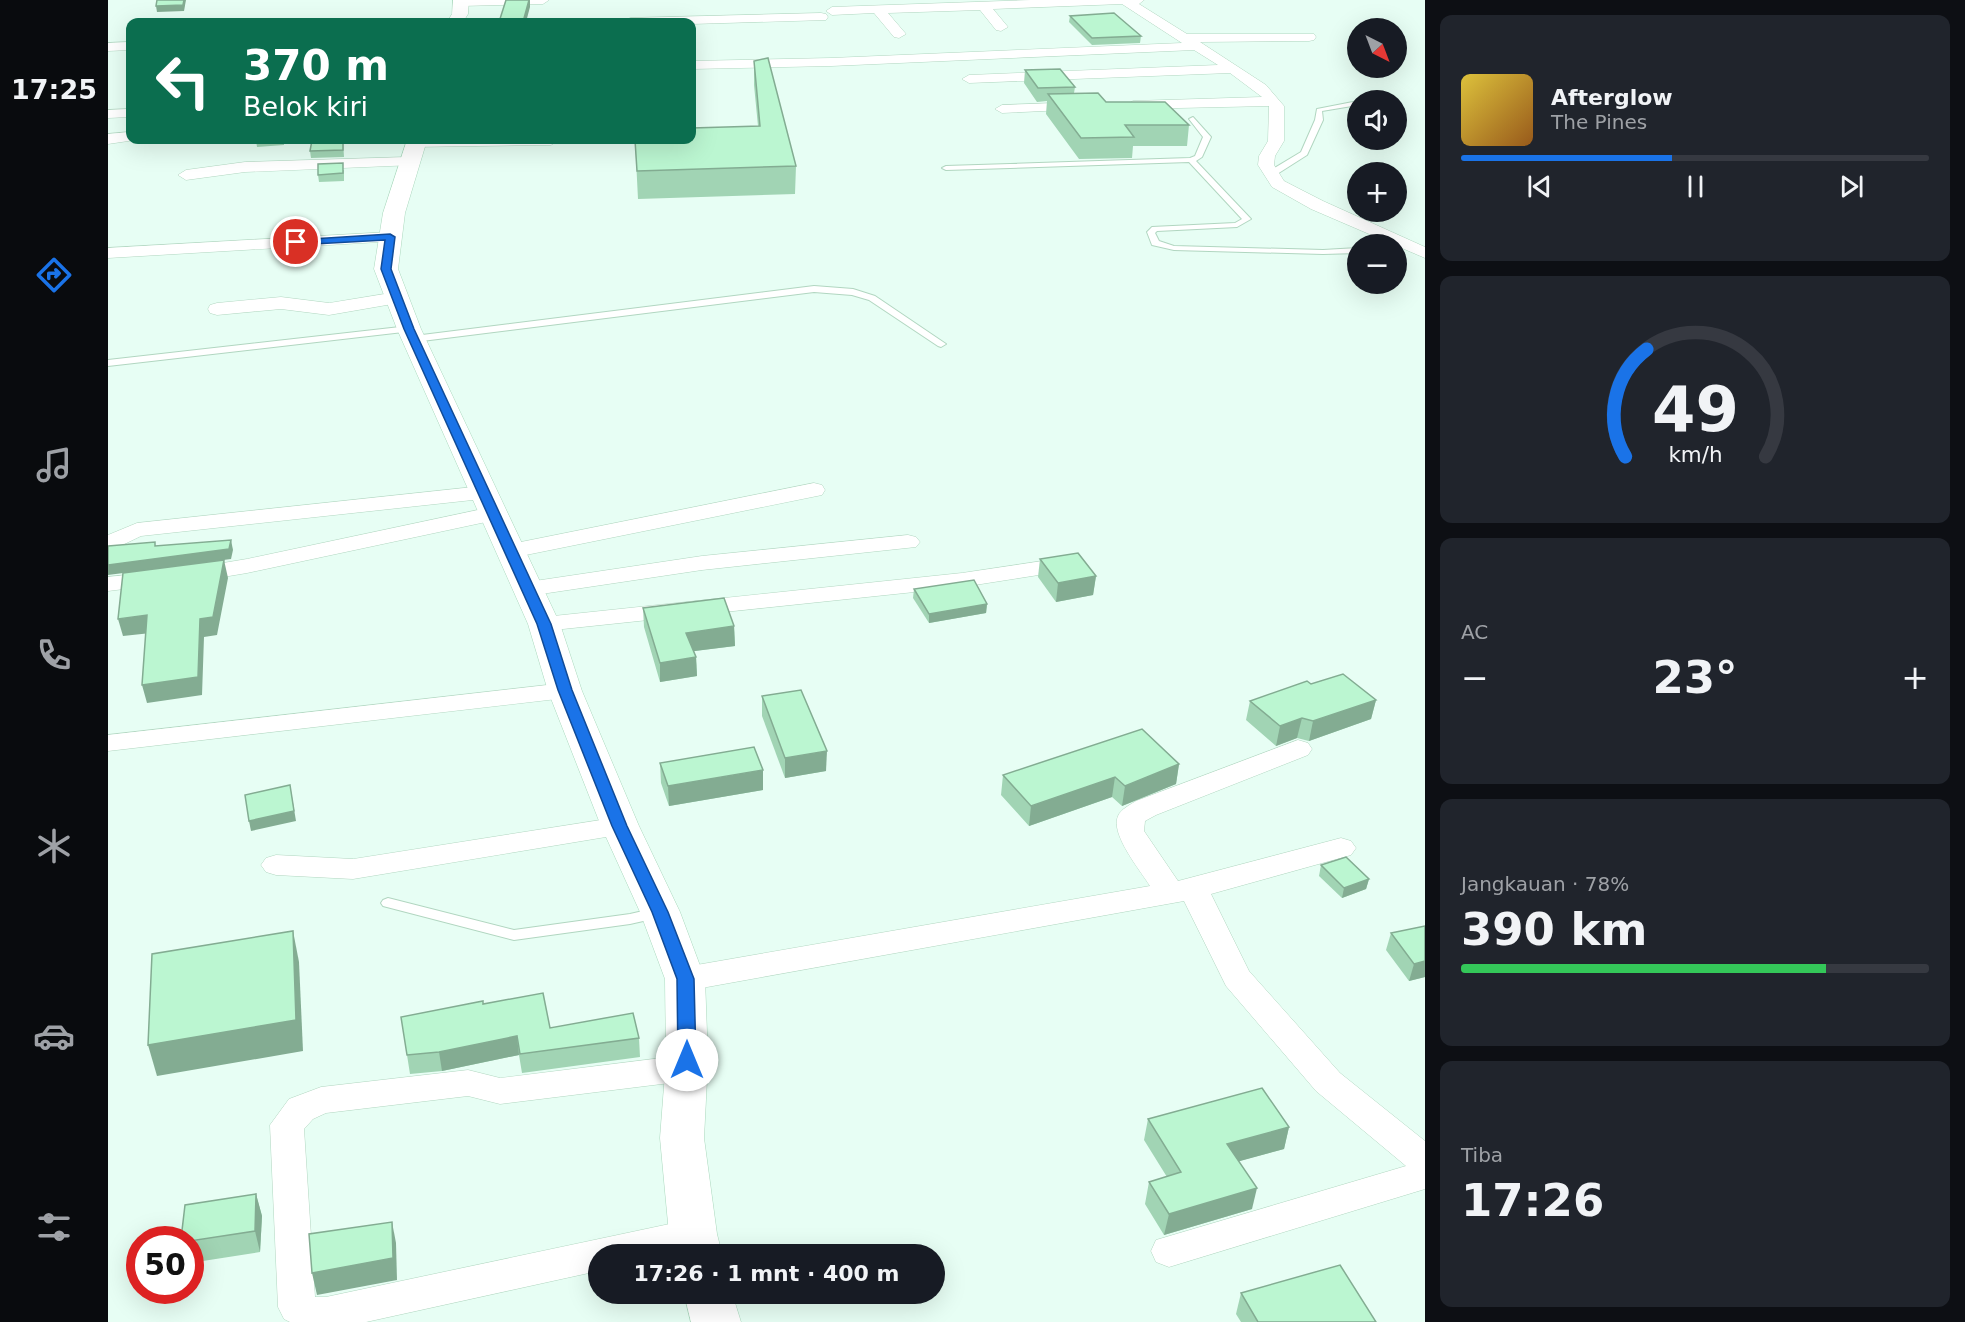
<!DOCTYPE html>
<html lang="id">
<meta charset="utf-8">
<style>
:root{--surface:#171b24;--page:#20242c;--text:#f1f3f6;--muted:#9ea1a6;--line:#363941;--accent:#1a73e8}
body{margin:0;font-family:"DejaVu Sans",sans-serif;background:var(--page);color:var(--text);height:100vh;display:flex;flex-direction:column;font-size:22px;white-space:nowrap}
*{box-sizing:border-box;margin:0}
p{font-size:20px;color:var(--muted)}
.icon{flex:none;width:33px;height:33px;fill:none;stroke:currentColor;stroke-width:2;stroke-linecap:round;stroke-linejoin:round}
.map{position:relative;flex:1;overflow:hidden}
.panel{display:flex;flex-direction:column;gap:15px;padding:15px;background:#0d0f14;width:540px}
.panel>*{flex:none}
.banner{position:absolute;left:18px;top:18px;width:570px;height:126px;border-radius:12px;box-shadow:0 6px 24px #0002;background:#0b6e4f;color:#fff;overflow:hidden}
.needle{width:39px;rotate:138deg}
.fabs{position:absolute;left:1239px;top:18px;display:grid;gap:12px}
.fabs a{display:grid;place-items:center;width:60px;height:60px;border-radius:50%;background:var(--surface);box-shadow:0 6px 24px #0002;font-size:30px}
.speed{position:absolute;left:18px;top:1226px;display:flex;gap:12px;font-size:30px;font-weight:700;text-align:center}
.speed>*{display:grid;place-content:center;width:78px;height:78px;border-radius:50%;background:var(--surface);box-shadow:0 6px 24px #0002;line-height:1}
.speed .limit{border:9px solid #d22;background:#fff;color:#111}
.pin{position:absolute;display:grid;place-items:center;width:51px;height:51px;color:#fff;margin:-26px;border:3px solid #fff;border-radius:50%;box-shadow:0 2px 6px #0007}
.me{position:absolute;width:66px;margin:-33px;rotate:0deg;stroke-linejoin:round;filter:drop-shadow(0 0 4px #0008)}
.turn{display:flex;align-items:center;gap:21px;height:126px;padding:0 18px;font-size:27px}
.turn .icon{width:78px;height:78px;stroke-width:2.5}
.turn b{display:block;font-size:42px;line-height:51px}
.big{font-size:45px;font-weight:700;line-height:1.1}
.panel .card{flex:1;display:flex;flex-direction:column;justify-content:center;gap:9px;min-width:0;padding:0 21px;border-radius:12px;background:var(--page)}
.panel .dial{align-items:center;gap:0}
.dial svg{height:156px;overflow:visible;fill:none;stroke:var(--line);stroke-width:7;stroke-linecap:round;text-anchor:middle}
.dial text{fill:var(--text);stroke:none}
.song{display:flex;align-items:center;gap:18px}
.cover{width:72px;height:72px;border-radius:9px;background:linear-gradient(135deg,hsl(50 70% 55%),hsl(30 70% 35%))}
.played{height:6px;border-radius:3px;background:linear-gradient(90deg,var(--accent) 45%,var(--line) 45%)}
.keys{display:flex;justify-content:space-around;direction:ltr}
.heat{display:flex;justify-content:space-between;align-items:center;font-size:33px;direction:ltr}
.charge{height:9px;border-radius:4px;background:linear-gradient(90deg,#34c759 78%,var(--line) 0)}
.trip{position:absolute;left:480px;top:1244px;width:357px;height:60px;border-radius:30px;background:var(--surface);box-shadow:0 6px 24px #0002;font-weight:700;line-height:60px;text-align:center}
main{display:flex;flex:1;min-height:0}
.tab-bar{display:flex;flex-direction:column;width:108px;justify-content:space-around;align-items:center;background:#090b0e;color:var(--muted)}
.tab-bar .icon{width:42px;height:42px}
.tab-bar .current{color:var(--accent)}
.tab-bar b{font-size:27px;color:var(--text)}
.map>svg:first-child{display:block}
</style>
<main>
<nav class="tab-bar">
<b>17:25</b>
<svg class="icon current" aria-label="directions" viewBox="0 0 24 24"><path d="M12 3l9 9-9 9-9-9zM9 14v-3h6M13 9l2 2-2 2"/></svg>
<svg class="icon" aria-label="music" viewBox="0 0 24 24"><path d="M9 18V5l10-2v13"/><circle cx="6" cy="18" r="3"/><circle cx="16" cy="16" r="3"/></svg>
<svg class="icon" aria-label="phone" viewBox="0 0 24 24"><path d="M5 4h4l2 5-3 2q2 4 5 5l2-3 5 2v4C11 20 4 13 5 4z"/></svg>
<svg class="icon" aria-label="climate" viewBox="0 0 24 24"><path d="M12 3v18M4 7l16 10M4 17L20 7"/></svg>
<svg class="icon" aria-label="car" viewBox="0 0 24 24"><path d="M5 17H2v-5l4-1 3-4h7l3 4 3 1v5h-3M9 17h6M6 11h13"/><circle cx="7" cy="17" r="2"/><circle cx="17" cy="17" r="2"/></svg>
<svg class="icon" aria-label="filters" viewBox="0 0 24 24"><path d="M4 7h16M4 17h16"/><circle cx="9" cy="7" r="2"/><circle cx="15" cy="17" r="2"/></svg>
</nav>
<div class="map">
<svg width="1317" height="1322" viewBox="0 0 1317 1322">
<rect width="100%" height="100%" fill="#e7fef4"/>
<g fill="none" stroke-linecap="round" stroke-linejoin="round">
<g stroke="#b1d6c0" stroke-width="2">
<g id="lane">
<path d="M1250,101V105L1214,111L1215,120L1199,155L1166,176H1160V172L1193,152L1207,120L1209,109Z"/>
<path d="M1085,117L1103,137L1094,157L1088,161L1143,219L1129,227L1049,231L1047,233L1051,241L1066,246L1215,250L1250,248V253L1215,254L1066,250L1044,245L1039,232L1044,227L1127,223L1134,219L1081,162L838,170L834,168L838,166L1082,158L1087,156L1095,137L1081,119Z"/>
<path d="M1288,118L1292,120V133L1288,135Z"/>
<path d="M706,286L745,289L767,296L838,344L833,347L830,346L761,300L744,295L706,292L306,342L301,339L306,336Z"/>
<path d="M301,326L305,329L304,331L0,366V360Z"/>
<path d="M280,898L406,930L522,914L548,908L553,909L555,913L553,917L522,924L406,940L275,906L273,903L275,900Z"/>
</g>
</g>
<g stroke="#b1d6c0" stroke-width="1">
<g id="street">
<path d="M347,0H441L435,4L352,6L347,5Z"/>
<path d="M1036,0L1031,4L1079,34H1206L1208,37L1206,40L1201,41L1092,42L1158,85L1176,106V141L1167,156L1166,165L1176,181L1215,201L1317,247V258L1203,209L1164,187L1150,165L1151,156L1160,141L1161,106L1025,109L1018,105L1025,101L1154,97L1122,73L861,83L854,79L861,75L1110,65L1086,50L723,66L584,69V61L723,58L1074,43L1014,4L885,9L900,27L893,31L888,30L872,10L780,13L798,34L791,38L786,37L766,13L724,15L718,11L724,7L923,0Z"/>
<path d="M713,13L718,14L720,17L718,20L584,24V22H515L522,18Z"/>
<path d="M22,42V50L0,51V43Z"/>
<path d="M974,102L979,103L981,106L979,109L894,113L887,109L894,105Z"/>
<path d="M22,109V117L0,118V110Z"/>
<path d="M22,132V140H27L0,144V134Z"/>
<path d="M307,140H451L443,145L303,147L300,144Z"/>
<path d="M300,157L306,159L308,162L306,165L137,172L78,180L70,175L78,170L137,162Z"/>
<path d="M282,232L288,233L291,237L288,241L0,258V248Z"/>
<path d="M289,292L296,294L298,298L296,302L221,315L173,309L109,315L102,313L100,309L102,305L109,303L173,297L221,303Z"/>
<path d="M706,483L714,485L717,490L714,495L403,558L395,556L391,551L395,546L403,544Z"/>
<path d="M375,486L383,488L386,493L383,498L33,536L0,552V535L29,523Z"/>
<path d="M384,507L392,509L395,514L392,519L139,573L85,582L77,580L73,575L77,570L85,568L139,559Z"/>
<path d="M800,535L808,537L812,542L808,547L594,570L420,596L411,594L408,589L411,584L420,582L594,556Z"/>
<path d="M961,557L969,559L973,564L969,569L854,587L436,631L427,629L424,624L427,619L436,617L854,573Z"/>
<path d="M48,572L56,574L60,579L56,584L0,591V577Z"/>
<path d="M457,683L466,685L470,691L466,697L0,751V735Z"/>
<path d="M1190,740L1200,743L1204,749L1200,755L1048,815L1037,821L1036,831L1070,881L1233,838L1243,841L1248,848L1243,855L1103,894L1141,971L1232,1073L1317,1141V1189L1061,1267L1048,1262L1043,1251L1048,1240L1298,1166L1208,1091L1118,986L1076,901L577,991L566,987L561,979L566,971L577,967L1042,886C1032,870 1002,834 1010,816C1013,809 1022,805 1028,801Z"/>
<path d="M512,817L522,819L526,826L522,833L245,879L168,875L158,872L153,865L158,858L168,855L245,859Z"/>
<path d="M578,1055L590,1059L595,1068L590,1077L578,1081L392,1104L360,1096L218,1113L205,1119L196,1129L207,1297H218L585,1219L598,1223L603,1234L598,1245L565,1254H490V1271L258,1322H182L176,1319L170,1307L162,1125L181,1099L213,1087L360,1070L392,1078Z"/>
</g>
</g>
<g stroke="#aad8bd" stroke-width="1">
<g id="secondary">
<path d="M345,0H361L360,14L355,22H339L344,14Z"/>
<path d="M299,140H319L297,213L290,269L313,329L452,624L474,691L531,826L572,912L597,979L600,1060L596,1138L609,1234L614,1254H566L561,1234L552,1138L558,1060L557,979L532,912L493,826L440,691L420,624L289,329L266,269L275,213Z"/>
<path d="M576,1293H624L633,1322H583Z"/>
</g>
</g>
<use href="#lane" fill="#fff" fill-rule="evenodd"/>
<use href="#street" fill="#fff" fill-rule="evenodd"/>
<use href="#secondary" fill="#fff" fill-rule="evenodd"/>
</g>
<g fill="#a1d4b4">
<path d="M962,16L1033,36L1032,43L984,45L961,22Z"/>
<path d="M646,61L688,166L687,194L530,199L527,140L650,126L646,85Z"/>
<path d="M917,70L967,87L966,93L1081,125L1079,146H1025L1024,158L971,159L938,114L939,101L929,102L916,83Z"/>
<path d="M148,140H176V145L149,147Z"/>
<path d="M235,140L236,157L203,158L202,151Z"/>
<path d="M236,170V181L211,182L210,175Z"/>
<path d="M932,559L988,576L985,595L948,602L930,577Z"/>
<path d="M806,589L879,604L878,613L821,623L805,598Z"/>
<path d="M535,608L626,626L627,646L586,651L588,657L589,676L552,682L536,627Z"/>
<path d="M1203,684L1268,700L1263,719L1201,741L1189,738L1168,746L1138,720L1142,701Z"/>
<path d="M654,696L718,771L677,778L654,716Z"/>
<path d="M552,763L655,790L561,806L553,783Z"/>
<path d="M1071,764L1068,784L1014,806L1004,797L921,826L893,795L895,775Z"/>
<path d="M1213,865L1261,879L1258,889L1234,898L1211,876Z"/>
<path d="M1317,926V977L1301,981L1278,950L1283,933Z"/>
<path d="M375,1004L442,1028L531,1038L532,1057L414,1073L411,1055L334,1071L302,1074L299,1055Z"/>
<path d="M1040,1119L1181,1127L1176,1149L1131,1161L1144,1209L1056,1235L1037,1204L1041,1182L1059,1177L1036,1140Z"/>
<path d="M148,1194L154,1216L152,1252L82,1263V1239Z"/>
<path d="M1133,1293L1268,1322H1133L1128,1314Z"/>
</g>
<g fill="#83ac92">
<path d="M76,0H78L76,11L49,12L48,6Z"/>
<path d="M421,0H422V7L418,22H415Z"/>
<path d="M123,540L125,550L123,559L0,575V565Z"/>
<path d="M116,560L120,578L109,635L96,637L94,695L39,703L34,685Z"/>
<path d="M988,576L985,595L948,602L950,583Z"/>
<path d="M879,604L878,613L821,623V614Z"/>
<path d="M39,615L43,633L15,636L10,619Z"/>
<path d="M626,626L627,646L579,652L578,633Z"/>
<path d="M588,657L589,676L552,682V663Z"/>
<path d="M1268,700L1263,719L1201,741L1205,721Z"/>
<path d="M1194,718L1189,738L1168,746L1172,726Z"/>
<path d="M719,751L718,771L677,778V758Z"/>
<path d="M1071,764L1068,784L1014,806L1017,786Z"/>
<path d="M655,770V790L561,806L560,786Z"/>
<path d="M1007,777L1004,797L921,826L923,806Z"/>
<path d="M182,785L188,821L143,831L141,821Z"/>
<path d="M1261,879L1258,889L1234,898L1236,888Z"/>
<path d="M185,931L191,962L195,1051L49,1076L40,1045Z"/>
<path d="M1317,961V977L1301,981L1306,964Z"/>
<path d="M409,1036L411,1055L334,1071L331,1052Z"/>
<path d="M1181,1127L1176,1149L1114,1166L1119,1144Z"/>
<path d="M1149,1188L1144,1209L1056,1235L1061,1214Z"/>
<path d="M148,1194L154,1216L152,1252L147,1231Z"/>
<path d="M284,1222L288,1243L289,1280L209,1295L204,1273Z"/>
</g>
<g fill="#bbf6d1" stroke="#83ac92" stroke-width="1.5">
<path d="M49,0H76L75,5L48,6Z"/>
<path d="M398,0H421L415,22H391Z"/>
<path d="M1006,13L1033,36L984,38L962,16Z"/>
<path d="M660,58L688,166L529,171L527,140H584V128L652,126L646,61Z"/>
<path d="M952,69L967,87L930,88L917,70Z"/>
<path d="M990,93L998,102H1057L1081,125H1017L1026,137L973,138L940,94Z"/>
<path d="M204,140H235V150L202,151Z"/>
<path d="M235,163V173L210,175V164Z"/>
<path d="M123,540L121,549L0,565V546L47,542V546Z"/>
<path d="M970,553L988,576L950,583L932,559Z"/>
<path d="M116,560L105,617L92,619L90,677L34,685L39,615L10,619L15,573Z"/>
<path d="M866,580L879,604L821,614L806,589Z"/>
<path d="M616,598L626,626L578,633L588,657L552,663L535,608Z"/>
<path d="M1235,674L1268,700L1205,721L1194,718L1172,726L1142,701L1199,681L1203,684Z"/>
<path d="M693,690L719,751L677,758L654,696Z"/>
<path d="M1034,729L1071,764L1017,786L1007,777L923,806L895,775Z"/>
<path d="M646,747L655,770L560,786L552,763Z"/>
<path d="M182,785L186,811L141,821L137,795Z"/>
<path d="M1238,857L1261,879L1236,888L1213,865Z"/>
<path d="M1317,926V961L1306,964L1283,933Z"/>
<path d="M185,931L188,1020L40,1045L44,954Z"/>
<path d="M435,993L442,1028L525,1013L531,1038L412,1054L409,1036L331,1052L299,1055L293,1017L375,1001V1004Z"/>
<path d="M1154,1088L1181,1127L1119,1144L1149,1188L1061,1214L1041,1182L1073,1172L1040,1119Z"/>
<path d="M148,1194L147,1231L82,1241V1239H73L77,1205Z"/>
<path d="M284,1222L285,1258L204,1273L201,1234Z"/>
<path d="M1232,1265L1268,1322H1150L1133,1293Z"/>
</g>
<path fill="#1a73e8" stroke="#114b97" stroke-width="1.5" d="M282,234L287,237L283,269L306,329L443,624L464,690L519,826L560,912L586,979L588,1060L586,1064L579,1066L573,1064L570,1060L569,979L544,912L504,826L450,690L429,624L296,329L273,269L277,240L188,245L184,242L188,240Z"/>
</svg>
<div class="fabs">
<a><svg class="needle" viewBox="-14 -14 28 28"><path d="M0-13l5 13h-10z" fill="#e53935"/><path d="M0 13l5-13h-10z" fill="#9ea1a6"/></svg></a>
<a><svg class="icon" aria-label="sound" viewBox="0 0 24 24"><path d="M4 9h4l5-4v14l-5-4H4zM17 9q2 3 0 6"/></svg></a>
<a>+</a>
<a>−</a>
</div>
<div class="speed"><div class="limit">50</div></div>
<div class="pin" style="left:188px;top:242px;background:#d93025"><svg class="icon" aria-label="arrive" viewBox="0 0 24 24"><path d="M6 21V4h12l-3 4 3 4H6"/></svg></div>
<svg class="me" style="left:579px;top:1060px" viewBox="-20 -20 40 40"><circle r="19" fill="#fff"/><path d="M0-13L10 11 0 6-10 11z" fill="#1a73e8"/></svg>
<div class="trip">17:26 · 1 mnt · 400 m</div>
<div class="banner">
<div class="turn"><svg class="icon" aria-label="left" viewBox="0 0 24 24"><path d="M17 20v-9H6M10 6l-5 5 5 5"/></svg><div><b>370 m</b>Belok kiri</div></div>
</div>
</div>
<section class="panel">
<div class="card">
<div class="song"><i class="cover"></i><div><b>Afterglow</b><p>The Pines</p></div></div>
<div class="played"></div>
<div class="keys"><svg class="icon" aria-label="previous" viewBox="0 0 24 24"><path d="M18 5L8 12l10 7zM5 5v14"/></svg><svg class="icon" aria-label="pause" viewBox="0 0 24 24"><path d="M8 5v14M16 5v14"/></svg><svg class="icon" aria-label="next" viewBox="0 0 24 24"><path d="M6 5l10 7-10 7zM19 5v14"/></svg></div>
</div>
<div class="card dial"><svg viewBox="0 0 100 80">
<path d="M14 69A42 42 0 1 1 86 69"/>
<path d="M14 69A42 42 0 0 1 25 14" stroke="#1a73e8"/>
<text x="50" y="56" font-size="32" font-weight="700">49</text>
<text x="50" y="72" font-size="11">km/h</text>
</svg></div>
<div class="card"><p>AC</p>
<div class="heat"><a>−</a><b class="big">23°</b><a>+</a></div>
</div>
<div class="card"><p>Jangkauan · 78%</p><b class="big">390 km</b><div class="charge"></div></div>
<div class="card"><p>Tiba</p><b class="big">17:26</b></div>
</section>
</main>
